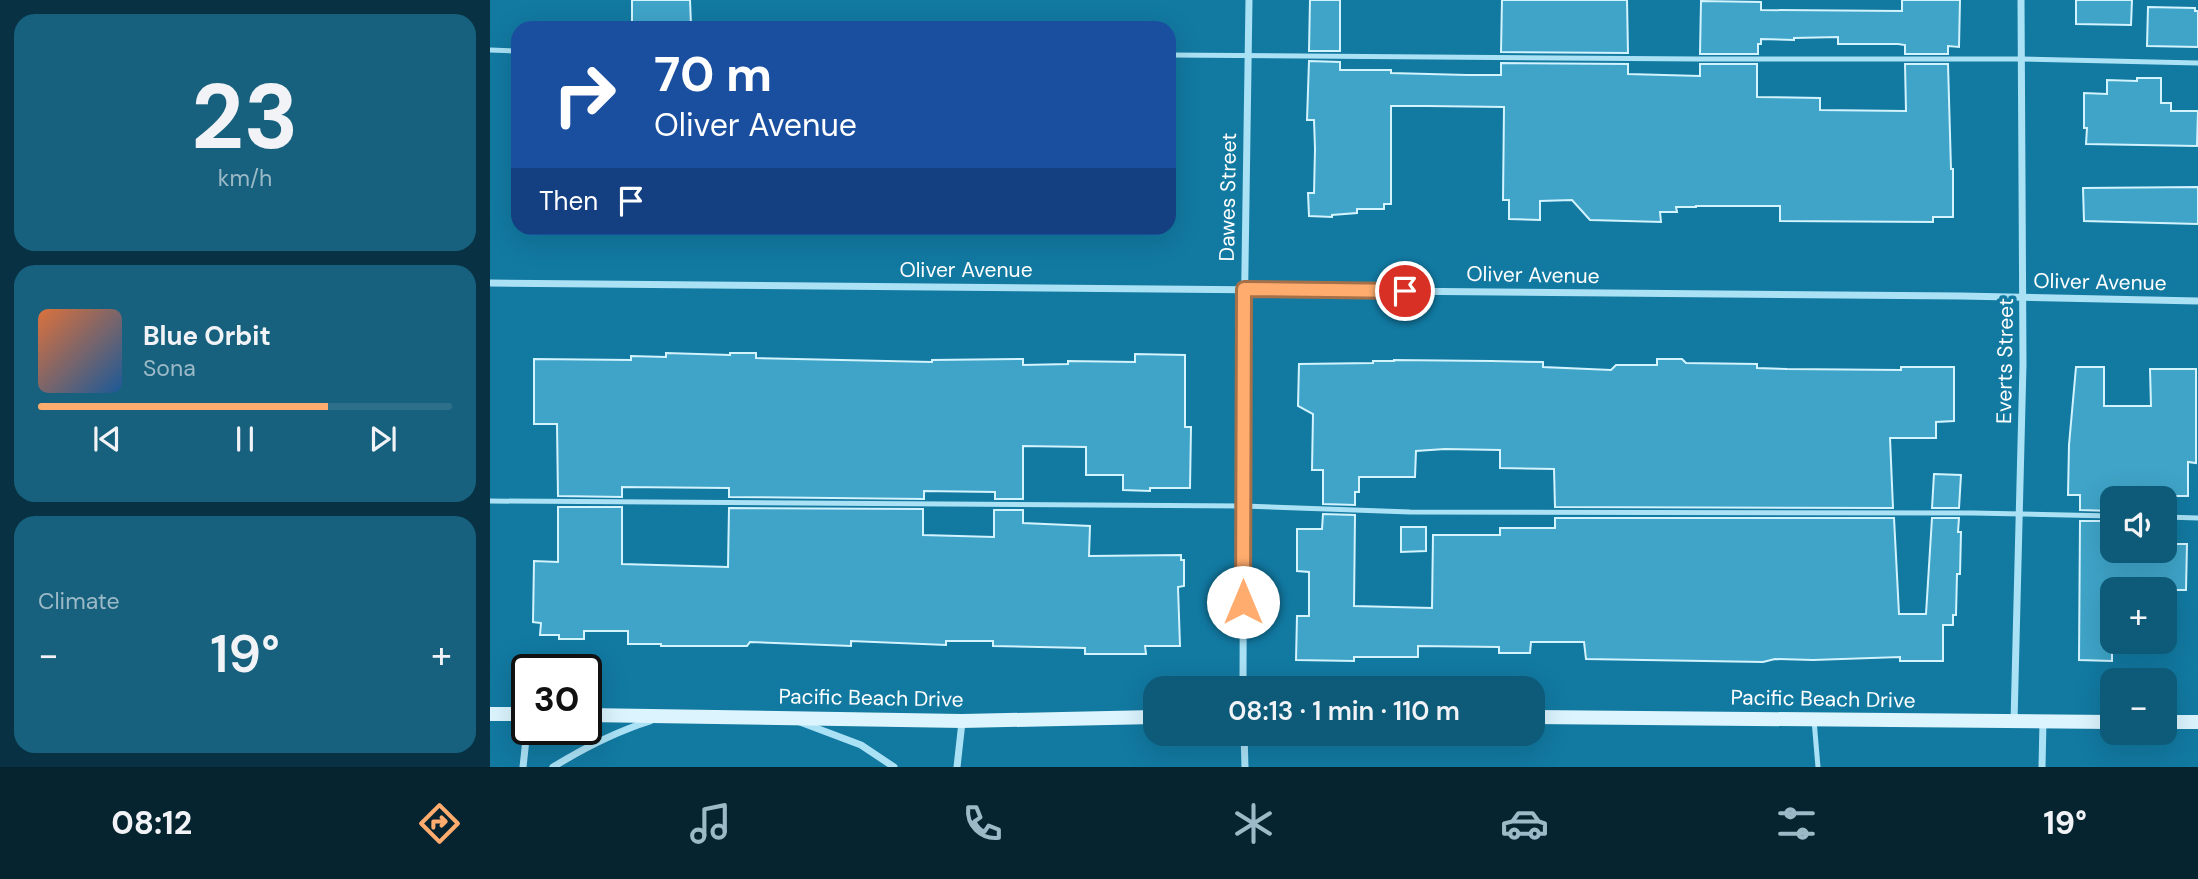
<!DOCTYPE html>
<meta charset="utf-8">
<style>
:root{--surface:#0e5b79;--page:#17617e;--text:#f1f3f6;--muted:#9bb9c6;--line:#2e708a;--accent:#ffac6e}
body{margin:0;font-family:"DM Sans",sans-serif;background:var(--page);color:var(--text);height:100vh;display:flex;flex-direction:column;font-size:26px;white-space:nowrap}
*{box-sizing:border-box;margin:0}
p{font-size:23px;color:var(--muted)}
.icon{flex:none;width:38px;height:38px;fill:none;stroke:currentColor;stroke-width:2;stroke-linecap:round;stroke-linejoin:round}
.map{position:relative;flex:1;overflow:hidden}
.side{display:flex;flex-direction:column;gap:14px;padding:14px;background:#083243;width:490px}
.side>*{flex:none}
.top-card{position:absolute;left:21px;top:21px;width:665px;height:214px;border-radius:21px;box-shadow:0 7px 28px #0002;background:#1a4fa0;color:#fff;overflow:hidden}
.buttons{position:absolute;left:1610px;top:486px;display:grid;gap:14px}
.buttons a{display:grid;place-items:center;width:77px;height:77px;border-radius:14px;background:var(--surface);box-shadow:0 7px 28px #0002;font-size:35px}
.speed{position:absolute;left:21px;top:654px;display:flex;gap:14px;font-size:35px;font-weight:700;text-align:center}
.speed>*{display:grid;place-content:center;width:91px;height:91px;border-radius:50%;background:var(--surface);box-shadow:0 7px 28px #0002;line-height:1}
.speed .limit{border:4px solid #111;border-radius:10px;background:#fff;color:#111}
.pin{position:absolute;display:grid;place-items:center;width:60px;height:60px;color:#fff;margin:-30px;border:4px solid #fff;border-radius:50%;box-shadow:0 2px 7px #0007}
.me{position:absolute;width:77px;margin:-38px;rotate:0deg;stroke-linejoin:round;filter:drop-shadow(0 0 5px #0008)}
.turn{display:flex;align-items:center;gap:24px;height:147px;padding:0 28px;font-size:32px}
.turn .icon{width:91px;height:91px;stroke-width:2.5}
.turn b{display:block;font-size:49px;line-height:60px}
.then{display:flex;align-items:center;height:66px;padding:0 28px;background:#0003;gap:14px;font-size:26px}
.big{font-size:52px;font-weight:600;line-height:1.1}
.side .tile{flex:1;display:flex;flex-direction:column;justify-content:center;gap:10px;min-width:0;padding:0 24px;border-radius:21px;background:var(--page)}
.side .dial{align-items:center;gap:0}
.dial b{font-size:91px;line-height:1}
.song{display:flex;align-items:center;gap:21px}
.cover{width:84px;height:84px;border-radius:10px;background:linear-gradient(135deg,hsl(20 70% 55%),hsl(210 70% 35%))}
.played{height:7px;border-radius:4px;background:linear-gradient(90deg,var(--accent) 70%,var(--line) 70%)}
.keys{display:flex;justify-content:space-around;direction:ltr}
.heat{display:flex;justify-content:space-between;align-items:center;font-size:38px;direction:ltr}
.trip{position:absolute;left:653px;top:676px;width:402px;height:70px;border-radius:21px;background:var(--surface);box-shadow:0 7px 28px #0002;font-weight:600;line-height:70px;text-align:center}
.menu{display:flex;height:112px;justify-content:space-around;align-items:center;background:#062430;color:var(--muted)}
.menu .icon{width:49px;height:49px}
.menu .current{color:var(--accent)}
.menu b{font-size:32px;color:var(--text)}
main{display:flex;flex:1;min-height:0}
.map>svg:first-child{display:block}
</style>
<main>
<section class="side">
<div class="tile dial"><b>23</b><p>km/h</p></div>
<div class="tile">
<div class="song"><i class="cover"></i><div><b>Blue Orbit</b><p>Sona</p></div></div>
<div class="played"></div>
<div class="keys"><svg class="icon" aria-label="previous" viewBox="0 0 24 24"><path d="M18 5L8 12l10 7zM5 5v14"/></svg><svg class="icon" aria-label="pause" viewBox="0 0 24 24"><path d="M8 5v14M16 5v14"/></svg><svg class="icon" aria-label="next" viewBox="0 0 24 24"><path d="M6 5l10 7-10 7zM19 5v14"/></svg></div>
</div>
<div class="tile"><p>Climate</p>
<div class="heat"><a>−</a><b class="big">19°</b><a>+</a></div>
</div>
</section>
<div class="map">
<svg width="1708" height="767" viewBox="0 0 1708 767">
<rect width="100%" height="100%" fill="#1279a1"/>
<g fill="#3fa4c8" stroke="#d3f3fe" stroke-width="2">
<path d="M142,0H200L201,25H142Z"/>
<path d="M820,0H850V51H819Z"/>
<path d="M1012,0H1137L1138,53L1011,52Z"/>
<path d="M1412,0H1470L1469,47L1458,46V54H1415V45L1408,44H1348V37L1304,38V40L1271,39V44H1268V54H1210L1211,1L1271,2V10L1412,11Z"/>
<path d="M1586,0H1642L1641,25L1586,24Z"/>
<path d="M1658,7L1705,8V11H1708V47L1657,46Z"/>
<path d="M819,61L850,62V70H901V73L977,75H1011V63L1138,64V74L1210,76V64H1267V97L1330,98V110L1416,111L1415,64H1458L1461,169H1463V217H1443V222L1290,221V206H1206V207H1186L1187,212H1170L1171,222L1100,220L1082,200L1050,201V220L1019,219V200H1013L1014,107L938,106H901V204H894V209H867V213L842,215V217L819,216L818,193H824L825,149L824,120H817Z"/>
<path d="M1647,78H1671V103H1681V111H1708L1707,146L1596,144L1597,128H1594V93L1617,94V80L1647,81Z"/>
<path d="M1708,187V224L1594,221L1593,188Z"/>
<path d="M176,353L240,355V353H266V358L442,362V360L533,359V365L578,364V361L645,362V354L695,355V427H701L700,488H660V491L633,490V475H596V447L533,446V499H505V492L434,491V499L239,497V488L132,487V497L68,496L67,424H44V359L141,360V356L176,357Z"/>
<path d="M1167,359H1192L1196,363L1267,364V368L1297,369L1411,370V367H1464V421L1446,422V438H1400L1403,508L1065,507L1064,469L1010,468V450L955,449L926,451L925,477H869V492H865V505L833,504V470H822L823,414L808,406L809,364L883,363V361H904V360L1001,361L1053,362V367L1121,370L1126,365H1167Z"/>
<path d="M1586,367H1614V406H1661L1660,369H1706V463L1698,462V496H1622V511L1590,510V495H1578L1579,445Z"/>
<path d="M1444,474L1471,475L1469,508H1442Z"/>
<path d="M68,507H132V564L238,567L239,508L433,509V535L504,537V510H533V523L600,526L599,556L691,555V560H694V586L688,587L690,646H655L656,654H595V648L503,646V641H456V645L361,641V646L260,642L257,646H171V644H138V631H94V639H69V635H50L51,623L43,622L44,561L68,562Z"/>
<path d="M833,514L865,515L864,606L942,608L943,535H1010V528H1065V518H1404L1409,614H1436L1442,518H1469L1468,532H1471L1470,574H1467L1466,615H1463V625H1453V661H1410V657L1323,660L1285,659L1273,662L1096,659L1094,642H1041L1040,653H1009V647L928,646V657H864V661L806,660L807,616H819V572L807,571V529H832Z"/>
<path d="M1590,521H1622V551H1675V544H1697L1696,590H1622V661L1589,660Z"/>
<path d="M911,527H936V551L911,552Z"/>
</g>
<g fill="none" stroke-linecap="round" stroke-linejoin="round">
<g stroke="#aae1f5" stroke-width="5">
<path d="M0,50L28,51"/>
<path d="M679,55L1208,59H1531L1708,63"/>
<path d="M0,501L753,506L920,512L1483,513L1622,516"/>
<path d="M1675,517L1708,518"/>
<path d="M1324,720L1328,767"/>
</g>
<g stroke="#aae1f5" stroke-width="7">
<path d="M0,283L1471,296L1708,301"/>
<path d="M753,688L754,333L759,0"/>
<path d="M310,722L371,745L404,767"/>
<path d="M1524,722L1533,364L1531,0"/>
<path d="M754,733L755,767"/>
<path d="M33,767L37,730"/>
<path d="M63,767C94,748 125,732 160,721"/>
<path d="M467,767L472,722"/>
<path d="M1552,767L1553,721"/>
</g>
<g stroke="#dbf4fd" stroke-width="14">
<path d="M0,714H37"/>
<path d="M96,715L472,721L665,717"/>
<path d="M1043,717L1622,722"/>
<path d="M1675,722H1708"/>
</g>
</g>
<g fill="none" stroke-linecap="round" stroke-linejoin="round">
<g stroke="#a67048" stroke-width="18">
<path id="route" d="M753,602L754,289L915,291"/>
</g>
<use href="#route" stroke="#ffac6e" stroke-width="12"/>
</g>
<g text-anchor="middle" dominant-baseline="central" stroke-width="7" stroke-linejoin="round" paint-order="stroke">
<g font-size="21" fill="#fff" stroke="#1279a1">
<text transform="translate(738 197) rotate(-89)">Dawes Street</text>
<text x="476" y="270">Oliver Avenue</text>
<text transform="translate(1043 275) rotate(1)">Oliver Avenue</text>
<text transform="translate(1610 282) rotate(1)">Oliver Avenue</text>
<text transform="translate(1515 361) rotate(-89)">Everts Street</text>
<text transform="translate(381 698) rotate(1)">Pacific Beach Drive</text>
<text transform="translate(1333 699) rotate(1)">Pacific Beach Drive</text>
</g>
</g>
</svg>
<div class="buttons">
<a><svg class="icon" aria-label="sound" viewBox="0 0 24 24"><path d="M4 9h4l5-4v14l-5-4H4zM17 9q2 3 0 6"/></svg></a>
<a>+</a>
<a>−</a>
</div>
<div class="speed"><div class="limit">30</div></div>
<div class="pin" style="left:915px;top:291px;background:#d93025"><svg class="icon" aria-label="arrive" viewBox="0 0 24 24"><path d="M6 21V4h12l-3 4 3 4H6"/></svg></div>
<svg class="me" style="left:753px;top:602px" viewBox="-20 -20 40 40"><circle r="19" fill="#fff"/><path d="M0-13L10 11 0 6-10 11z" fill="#ffac6e"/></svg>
<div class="trip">08:13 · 1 min · 110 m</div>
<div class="top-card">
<div class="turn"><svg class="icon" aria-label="right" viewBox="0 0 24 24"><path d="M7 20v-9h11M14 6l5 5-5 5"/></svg><div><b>70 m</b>Oliver Avenue</div></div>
<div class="then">Then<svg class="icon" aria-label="arrive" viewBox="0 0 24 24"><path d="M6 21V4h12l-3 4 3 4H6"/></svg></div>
</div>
</div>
</main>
<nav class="menu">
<b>08:12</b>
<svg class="icon current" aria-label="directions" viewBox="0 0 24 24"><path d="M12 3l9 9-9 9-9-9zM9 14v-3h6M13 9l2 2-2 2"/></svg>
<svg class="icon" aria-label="music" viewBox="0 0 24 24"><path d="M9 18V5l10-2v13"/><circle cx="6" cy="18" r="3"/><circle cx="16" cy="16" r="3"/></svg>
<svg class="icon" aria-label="phone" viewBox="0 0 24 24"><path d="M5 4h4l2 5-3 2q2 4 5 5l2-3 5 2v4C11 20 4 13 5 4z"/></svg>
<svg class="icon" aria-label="climate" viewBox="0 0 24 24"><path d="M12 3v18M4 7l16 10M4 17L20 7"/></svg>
<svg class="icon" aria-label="car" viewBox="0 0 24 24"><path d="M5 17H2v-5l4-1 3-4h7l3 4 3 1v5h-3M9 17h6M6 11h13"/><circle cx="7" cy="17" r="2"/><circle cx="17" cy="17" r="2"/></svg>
<svg class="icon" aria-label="filters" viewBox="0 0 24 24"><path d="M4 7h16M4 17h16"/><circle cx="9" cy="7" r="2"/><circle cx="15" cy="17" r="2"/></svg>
<b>19°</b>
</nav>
